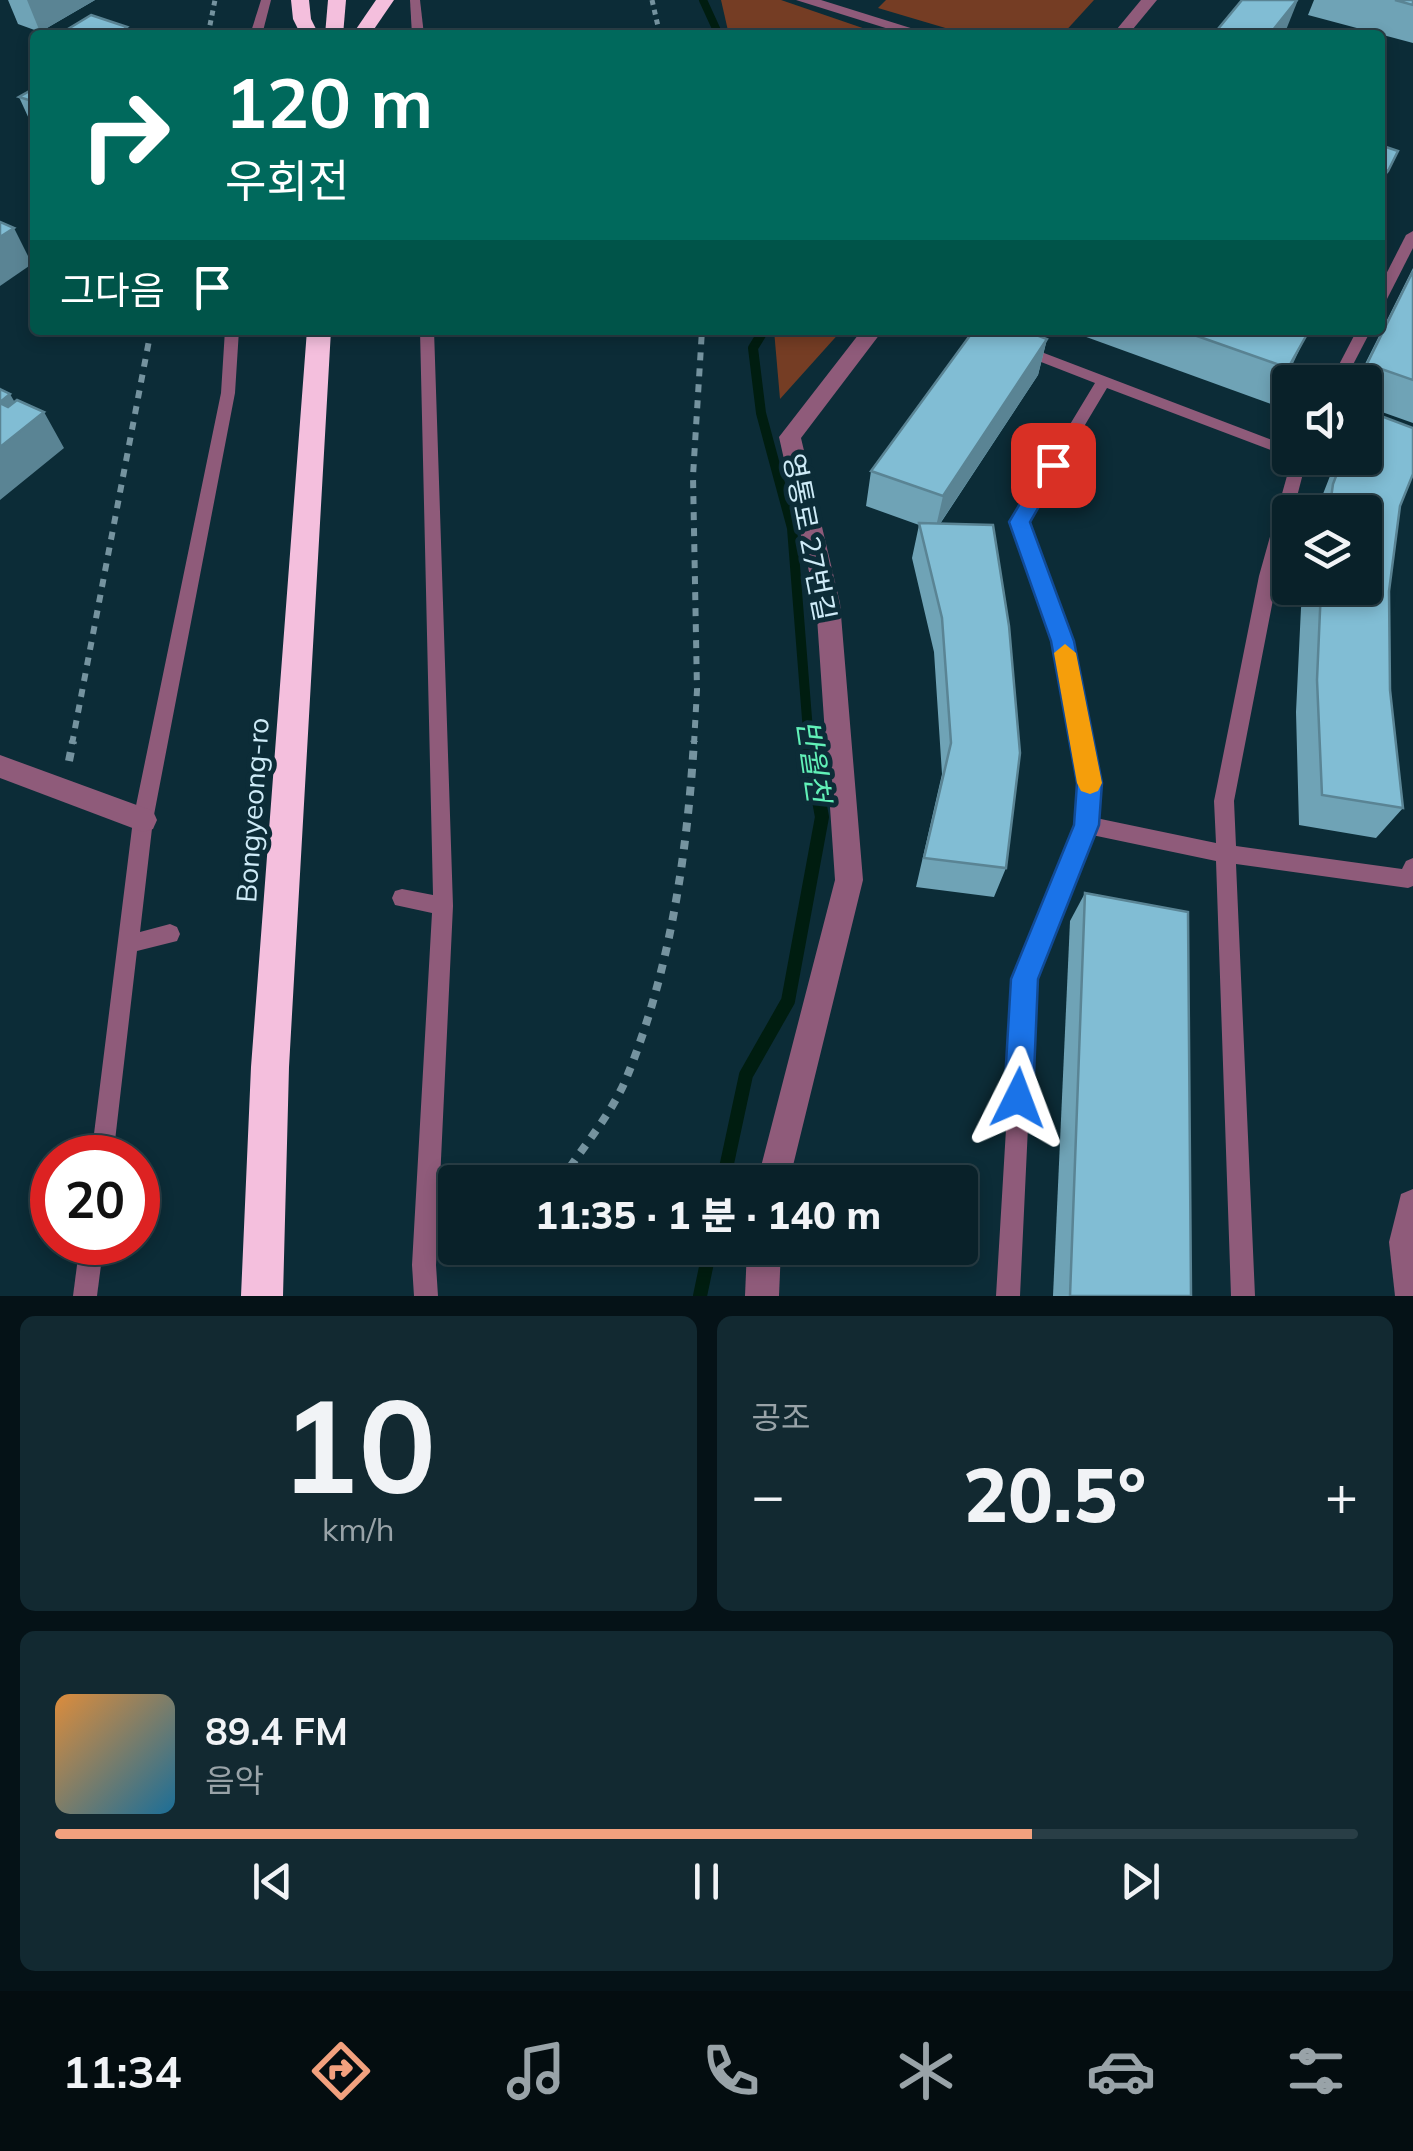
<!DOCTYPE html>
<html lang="ko">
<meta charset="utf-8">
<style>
:root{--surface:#092129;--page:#122931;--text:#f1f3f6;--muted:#99a3a8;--line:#293e46;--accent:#f2a17e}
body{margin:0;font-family:Mulish,"Noto Sans KR",sans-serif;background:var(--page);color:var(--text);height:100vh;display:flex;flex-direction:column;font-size:38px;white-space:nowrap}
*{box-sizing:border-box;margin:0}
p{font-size:32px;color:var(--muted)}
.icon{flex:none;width:55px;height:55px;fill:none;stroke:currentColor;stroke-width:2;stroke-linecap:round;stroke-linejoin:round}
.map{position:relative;height:1296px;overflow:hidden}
.details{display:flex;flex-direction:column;gap:20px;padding:20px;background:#051217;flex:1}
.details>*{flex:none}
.top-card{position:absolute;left:30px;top:30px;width:1355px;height:305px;border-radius:10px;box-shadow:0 5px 15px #0003,0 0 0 2px var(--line);background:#00695c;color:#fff;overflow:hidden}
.buttons{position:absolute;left:1272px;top:365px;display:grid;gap:20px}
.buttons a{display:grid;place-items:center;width:110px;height:110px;border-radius:10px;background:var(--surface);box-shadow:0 5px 15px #0003,0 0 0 2px var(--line);font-size:50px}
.speed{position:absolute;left:30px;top:1135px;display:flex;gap:20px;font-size:50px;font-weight:700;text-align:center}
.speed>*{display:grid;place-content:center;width:130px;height:130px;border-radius:50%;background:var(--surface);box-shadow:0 5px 15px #0003,0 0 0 2px var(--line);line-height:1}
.speed .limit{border:15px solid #d22;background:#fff;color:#111}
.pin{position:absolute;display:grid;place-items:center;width:85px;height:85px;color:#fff;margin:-42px;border-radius:20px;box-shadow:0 5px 15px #0006}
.me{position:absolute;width:110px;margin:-55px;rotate:3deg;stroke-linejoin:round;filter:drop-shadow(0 0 8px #0008)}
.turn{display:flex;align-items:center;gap:35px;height:210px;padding:0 30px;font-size:45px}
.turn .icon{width:130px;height:130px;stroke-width:2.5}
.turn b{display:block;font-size:70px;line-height:85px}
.then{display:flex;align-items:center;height:95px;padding:0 30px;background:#0003;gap:20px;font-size:38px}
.big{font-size:75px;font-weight:800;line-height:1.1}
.details .card{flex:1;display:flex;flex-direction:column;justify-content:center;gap:15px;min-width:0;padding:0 35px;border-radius:15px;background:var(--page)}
.details .dial{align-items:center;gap:0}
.dial b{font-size:130px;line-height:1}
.song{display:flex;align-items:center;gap:30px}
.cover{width:120px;height:120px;border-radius:15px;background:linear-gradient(135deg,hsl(30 70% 55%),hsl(200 70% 35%))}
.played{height:10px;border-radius:5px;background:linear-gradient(90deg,var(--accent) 75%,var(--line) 75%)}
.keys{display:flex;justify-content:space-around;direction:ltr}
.heat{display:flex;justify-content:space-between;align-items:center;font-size:55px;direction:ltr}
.details .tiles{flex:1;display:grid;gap:20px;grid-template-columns:1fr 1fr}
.card:last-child{grid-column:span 2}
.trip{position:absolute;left:438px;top:1165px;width:540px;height:100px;border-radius:10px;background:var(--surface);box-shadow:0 5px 15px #0003,0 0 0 2px var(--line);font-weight:800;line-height:100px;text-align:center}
.dock{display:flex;height:160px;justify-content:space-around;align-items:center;background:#040d10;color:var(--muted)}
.dock .icon{width:70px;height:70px}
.dock .on{color:var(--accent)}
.dock b{font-size:45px;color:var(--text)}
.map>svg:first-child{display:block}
</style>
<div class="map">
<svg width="1413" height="1296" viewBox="0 0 1413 1296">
<rect width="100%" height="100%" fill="#0c2c37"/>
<g fill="#753d24">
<path d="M721,0H781L883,35H729Z"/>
<path d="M886,0H1094L1062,35H969L878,8Z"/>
<path d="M774,330H842L780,399Z"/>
</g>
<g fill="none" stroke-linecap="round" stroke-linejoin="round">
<path stroke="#001d10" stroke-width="8" d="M703,0L719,35"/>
<path stroke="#001d10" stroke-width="10" d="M764,330L753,348L761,413L792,528L809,744"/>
<g stroke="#001d10" stroke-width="14">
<path d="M723,1182L746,1075L788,1001L822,817L808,741"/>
<path d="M700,1296L710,1248"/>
</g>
<g stroke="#75939f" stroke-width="5" stroke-dasharray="5 5" stroke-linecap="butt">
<path d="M652,0L660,35"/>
<path d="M208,35L215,0"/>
</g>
<g stroke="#75939f" stroke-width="6" stroke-dasharray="8 8" stroke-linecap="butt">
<path d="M72,744L151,330"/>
<path d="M694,744L697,690L693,476L702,330"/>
</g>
<g stroke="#75939f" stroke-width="8" stroke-dasharray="9 9" stroke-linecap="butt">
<path d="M69,761L73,741"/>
<path d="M560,1182C581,1149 611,1115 626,1079C670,972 687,855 694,741"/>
</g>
<g fill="#8f5b7a" fill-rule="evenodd">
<path d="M261,0H271L262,35H250Z"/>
<path d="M410,0H420L424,35H412Z"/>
<path d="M1413,231V248L1387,299L1380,303V286L1406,235Z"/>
<path d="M225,330H239L235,393L153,820L140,932L170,924L177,927L180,934L177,941L137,951L113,1158H91L133,820L221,393Z"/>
<path d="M420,330H434L453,906L436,1265L438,1296H414L412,1265L432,913L395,905L392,898L395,891L402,889L433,895Z"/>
<path d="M1357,330H1371L1344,382H1330Z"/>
<path d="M1023,345L1290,447V458H1307L1293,512H1290L1234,801L1236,846L1402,869L1406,861L1413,858V886L1408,888L1236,864L1255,1296H1231L1216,861L1092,835L1035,979L1020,1296H996L1015,979L1076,825L1078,786L1075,747L1060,670L1011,522L1095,383L1018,353V347ZM1107,388L1292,458L1259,576L1214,801L1216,843L1096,818C1098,714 1063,619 1027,522Z"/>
<path d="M80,1242H104L97,1296H73Z"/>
</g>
<g fill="#8f5b7a" fill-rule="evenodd">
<path d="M796,0H821L933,35H908Z"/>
<path d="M1141,0H1157L1128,35H1112Z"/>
<path d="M862,330H883L801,438L840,603L863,880L789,1182H757L835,880L816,603L779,437Z"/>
<path d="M0,755L153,811L157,820L153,829L143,832L0,778Z"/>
<path d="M1413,1189V1296H1395L1389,1242L1401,1194Z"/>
<path d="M747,1248H781L779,1296H745Z"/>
</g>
<g fill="#f4bfdd" fill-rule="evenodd">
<path d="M291,0H309L311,19L319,35H301L293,19Z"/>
<path d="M328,0H346L343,35H325Z"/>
<path d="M376,0H394L370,35H352Z"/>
<path d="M307,330H331L289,1067L283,1296H241L251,1067Z"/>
</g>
</g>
<g fill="#6fa3b6">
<path d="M8,0H95L40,32L18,24Z"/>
<path d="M1314,0H1413V43L1308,15Z"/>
<path d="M35,88V132L19,97Z"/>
<path d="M1380,145L1398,151L1380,189Z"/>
<path d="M1413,268V423L1365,406V382H1356Z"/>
<path d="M1067,330H1289L1306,336L1271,404Z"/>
<path d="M1047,339L1038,375L940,524L1006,868L994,897L916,887L942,774L934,652L912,558L919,525L866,506L871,471Z"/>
<path d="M1337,458H1365L1400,506L1389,591L1390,690L1403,808L1376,838L1299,825L1296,712L1301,608L1304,588H1365V512H1316Z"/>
<path d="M1085,893L1191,1296H1053L1070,921Z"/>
</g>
<g fill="#5a8494">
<path d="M27,0H95L40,32Z"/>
<path d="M1298,0L1284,35H1269Z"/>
<path d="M14,228L32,264L0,286V237Z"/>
<path d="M1306,336L1289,372L1271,404L1288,368Z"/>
<path d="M1047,339L1038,375L935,531L943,496Z"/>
<path d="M10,394L28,425L44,412L64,448L0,500V402Z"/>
</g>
<g fill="#81bdd4" stroke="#5a8494" stroke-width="2.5">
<path d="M1242,0H1297L1269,35H1213Z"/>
<path d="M1395,0H1413V5Z"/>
<path d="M91,15L127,27L120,32L126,34L133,30L148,35H83L68,29Z"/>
<path d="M35,88V102L19,97Z"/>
<path d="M1380,145L1398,151L1388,171L1380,169Z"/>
<path d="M0,222L14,228L0,237Z"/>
<path d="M1413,271V380L1367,364Z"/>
<path d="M974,330H1023L1047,339L943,496L871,471Z"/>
<path d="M1180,330H1289L1306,336L1288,368Z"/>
<path d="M0,389L10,394L0,402Z"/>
<path d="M17,400L44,412L0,447V403L8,407Z"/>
<path d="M1365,410L1413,428V474L1400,506L1389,591L1390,690L1403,808L1322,795L1317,680L1321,588H1365V512H1329L1333,484L1343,458H1365Z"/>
<path d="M919,523L993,525L1009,626L1020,753L1006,868L924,858L951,743L942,618Z"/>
<path d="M1085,893L1188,912L1191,1296H1070Z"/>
</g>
<path fill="#1a73e8" stroke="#114b97" stroke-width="2.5" d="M1053,458L1063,465L1030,522L1074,641L1102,783L1099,825L1038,979L1033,1098L1028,1108L1018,1112L1008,1108L1004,1098L1011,979L1074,825L1077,783L1051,641L1009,522L1046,460Z"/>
<path fill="#f59e0b" d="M1065,644L1076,653L1102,783L1098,791L1090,794L1081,791L1077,783L1054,653Z"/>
<g text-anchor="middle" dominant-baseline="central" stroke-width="10" stroke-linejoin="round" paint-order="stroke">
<g font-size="28" fill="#ceebf7" stroke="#0c2c37">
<text transform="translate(810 537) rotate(79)">영통로 27번길</text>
<text transform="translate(252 810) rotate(-86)">Bongyeong-ro</text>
</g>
<g font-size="30" font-style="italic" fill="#61f1b8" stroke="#0c2c37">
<text transform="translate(814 761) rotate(82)">반월천</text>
</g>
</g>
</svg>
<div class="buttons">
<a><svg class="icon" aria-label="sound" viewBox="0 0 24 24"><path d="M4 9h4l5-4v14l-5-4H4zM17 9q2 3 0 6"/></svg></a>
<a><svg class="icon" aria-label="layers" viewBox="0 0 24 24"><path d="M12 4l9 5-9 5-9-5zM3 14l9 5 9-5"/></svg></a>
</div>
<div class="speed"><div class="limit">20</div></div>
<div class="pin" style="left:1053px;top:465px;background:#d93025"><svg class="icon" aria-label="arrive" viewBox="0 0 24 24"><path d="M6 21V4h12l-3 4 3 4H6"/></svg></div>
<svg class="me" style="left:1018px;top:1098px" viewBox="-20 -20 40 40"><path d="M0-17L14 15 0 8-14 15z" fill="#1a73e8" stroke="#fff" stroke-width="4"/></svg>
<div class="trip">11:35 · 1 분 · 140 m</div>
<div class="top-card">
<div class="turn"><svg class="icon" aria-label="right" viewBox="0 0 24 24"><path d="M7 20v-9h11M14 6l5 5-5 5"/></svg><div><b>120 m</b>우회전</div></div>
<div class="then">그다음<svg class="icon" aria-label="arrive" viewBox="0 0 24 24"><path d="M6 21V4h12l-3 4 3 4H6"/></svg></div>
</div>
</div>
<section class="details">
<div class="tiles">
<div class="card dial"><b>10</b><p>km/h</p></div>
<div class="card"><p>공조</p>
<div class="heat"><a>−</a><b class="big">20.5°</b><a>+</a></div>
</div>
<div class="card">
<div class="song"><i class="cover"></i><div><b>89.4 FM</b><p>음악</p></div></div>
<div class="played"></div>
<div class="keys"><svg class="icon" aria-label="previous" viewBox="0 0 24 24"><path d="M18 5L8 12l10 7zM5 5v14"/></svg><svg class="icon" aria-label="pause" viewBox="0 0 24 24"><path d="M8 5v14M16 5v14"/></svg><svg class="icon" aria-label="next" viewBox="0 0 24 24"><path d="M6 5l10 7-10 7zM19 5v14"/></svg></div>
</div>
</div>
</section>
<nav class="dock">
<b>11:34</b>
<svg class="icon on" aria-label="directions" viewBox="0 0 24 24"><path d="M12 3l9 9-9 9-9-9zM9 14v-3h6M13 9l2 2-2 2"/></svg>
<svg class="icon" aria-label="music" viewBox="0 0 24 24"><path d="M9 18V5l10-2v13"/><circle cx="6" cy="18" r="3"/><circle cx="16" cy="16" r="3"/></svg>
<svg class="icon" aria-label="phone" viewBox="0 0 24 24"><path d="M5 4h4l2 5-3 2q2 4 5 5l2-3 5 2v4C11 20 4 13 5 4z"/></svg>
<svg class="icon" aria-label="climate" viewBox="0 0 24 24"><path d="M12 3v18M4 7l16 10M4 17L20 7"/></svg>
<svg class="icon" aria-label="car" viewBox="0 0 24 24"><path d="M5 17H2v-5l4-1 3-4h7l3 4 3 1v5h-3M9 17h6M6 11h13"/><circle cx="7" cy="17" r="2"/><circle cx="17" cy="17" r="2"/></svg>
<svg class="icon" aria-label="filters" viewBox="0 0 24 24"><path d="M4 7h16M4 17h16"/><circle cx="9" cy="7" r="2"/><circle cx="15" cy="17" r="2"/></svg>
</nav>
